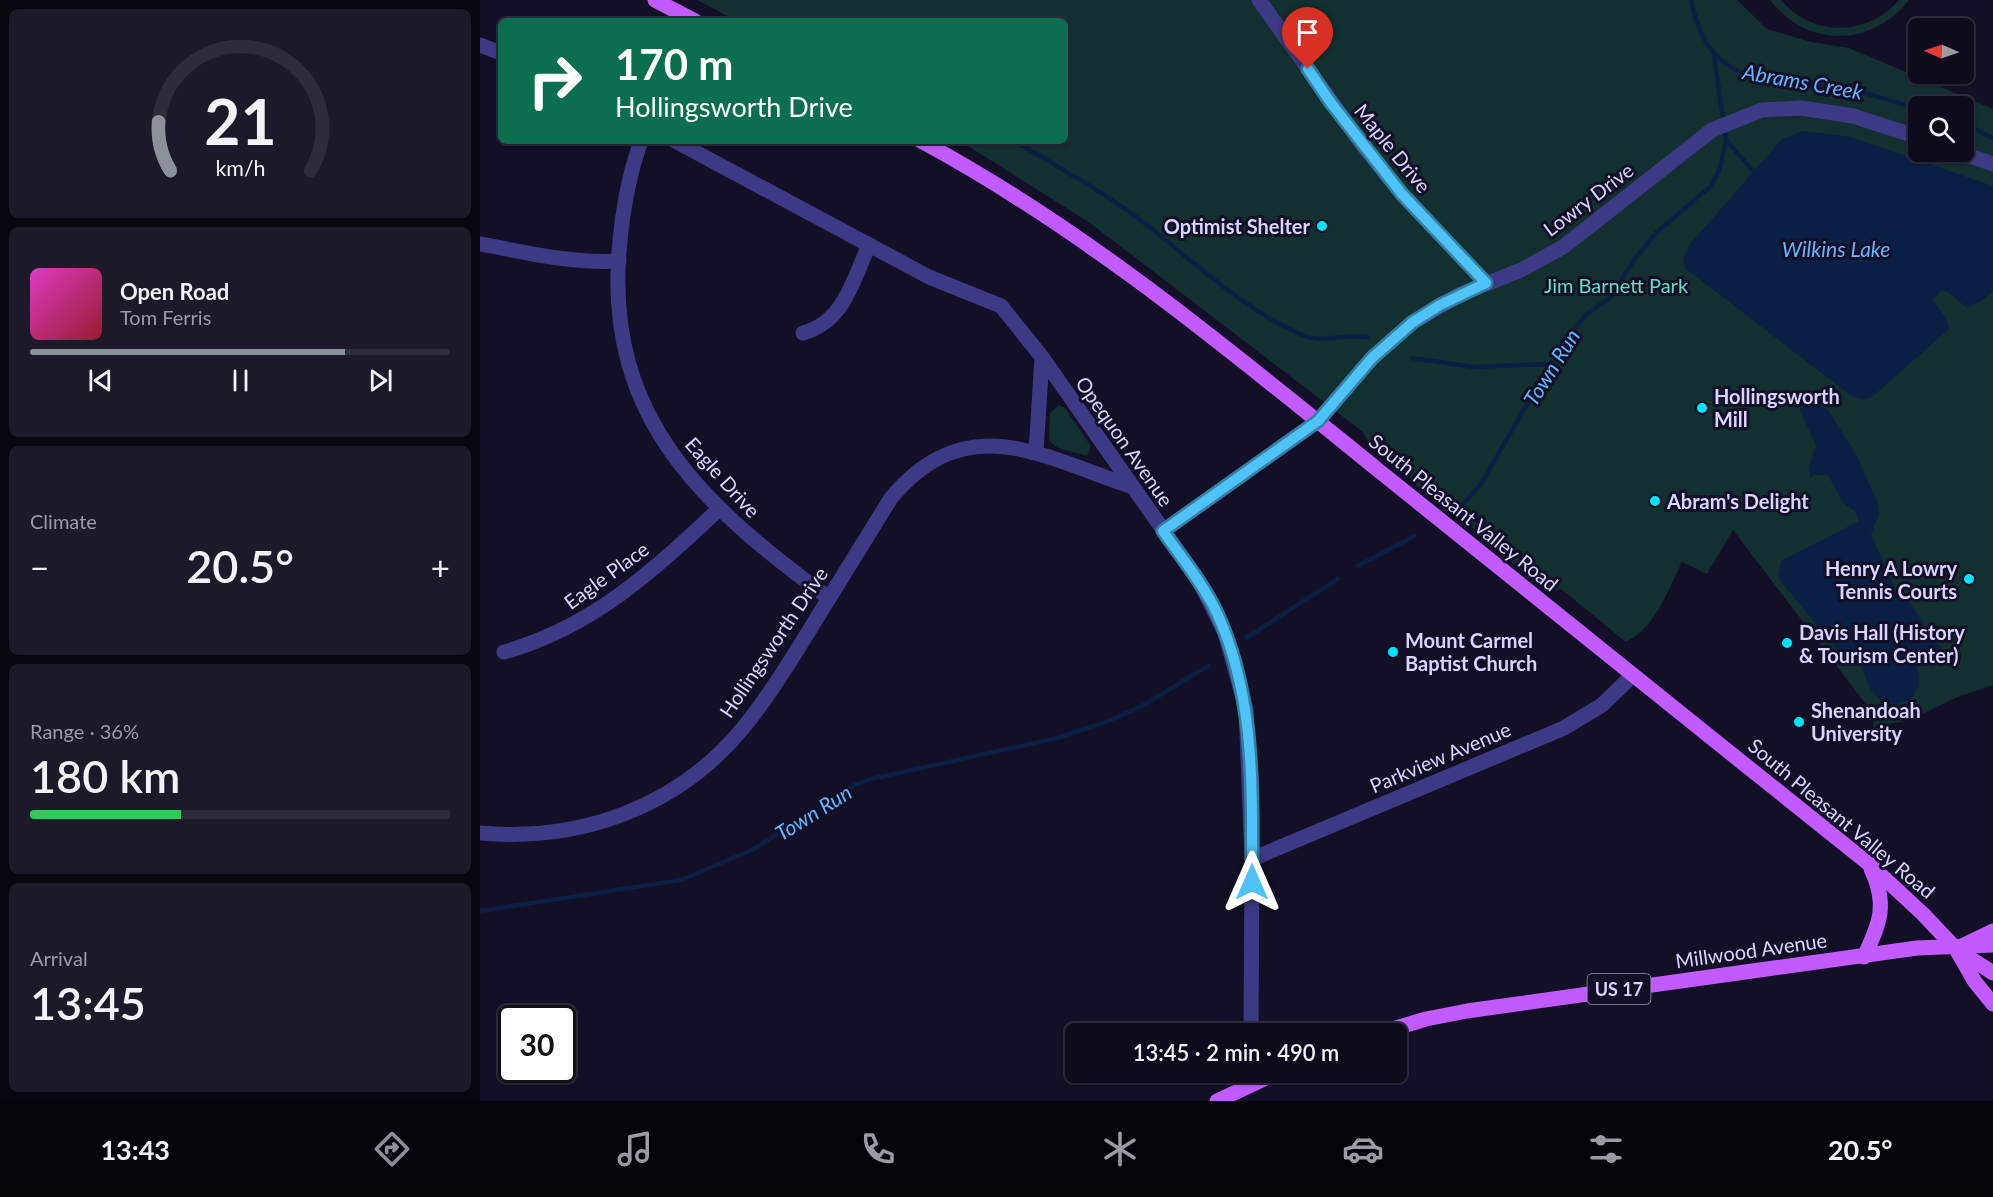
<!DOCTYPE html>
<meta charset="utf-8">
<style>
:root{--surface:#0e0b1c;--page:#1c1929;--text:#f1f3f6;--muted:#9b9ba3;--line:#2e2b3b;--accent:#8c9099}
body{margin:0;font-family:Lato,sans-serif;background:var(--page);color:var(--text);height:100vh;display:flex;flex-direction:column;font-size:22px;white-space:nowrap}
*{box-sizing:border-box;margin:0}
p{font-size:20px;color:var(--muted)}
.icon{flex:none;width:33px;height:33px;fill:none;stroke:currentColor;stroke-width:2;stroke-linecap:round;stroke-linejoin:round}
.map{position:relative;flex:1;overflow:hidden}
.drawer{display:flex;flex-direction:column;gap:9px;padding:9px;background:#08060f;width:480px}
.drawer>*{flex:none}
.top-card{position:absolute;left:18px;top:18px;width:570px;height:126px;border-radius:9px;box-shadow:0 2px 4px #0004,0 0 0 2px var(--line);background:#0b6e4f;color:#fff;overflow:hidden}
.needle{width:39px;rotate:272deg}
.controls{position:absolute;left:1428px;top:18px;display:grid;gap:12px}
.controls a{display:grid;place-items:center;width:66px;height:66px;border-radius:9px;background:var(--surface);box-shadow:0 2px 4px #0004,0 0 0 2px var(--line);font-size:30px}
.speed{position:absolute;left:18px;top:1005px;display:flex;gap:12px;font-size:30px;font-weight:700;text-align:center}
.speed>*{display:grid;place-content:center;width:78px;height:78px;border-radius:50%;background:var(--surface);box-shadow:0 2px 4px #0004,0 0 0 2px var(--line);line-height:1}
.speed .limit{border:3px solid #111;border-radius:9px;background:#fff;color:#111}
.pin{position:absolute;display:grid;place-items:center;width:51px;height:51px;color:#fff;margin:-62px -26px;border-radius:50% 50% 50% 0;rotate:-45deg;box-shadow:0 0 6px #0007}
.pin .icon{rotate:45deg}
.me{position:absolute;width:66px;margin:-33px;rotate:0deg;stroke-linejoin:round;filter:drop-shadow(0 0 4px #0008)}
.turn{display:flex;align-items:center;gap:21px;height:126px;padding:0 18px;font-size:27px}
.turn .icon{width:78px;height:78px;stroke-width:2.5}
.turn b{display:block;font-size:42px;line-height:51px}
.big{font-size:45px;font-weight:600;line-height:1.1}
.drawer .widget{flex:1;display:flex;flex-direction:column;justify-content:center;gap:9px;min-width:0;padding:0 21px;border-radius:9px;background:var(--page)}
.drawer .dial{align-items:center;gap:0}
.dial svg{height:156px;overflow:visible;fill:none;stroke:var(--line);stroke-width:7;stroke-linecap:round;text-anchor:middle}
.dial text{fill:var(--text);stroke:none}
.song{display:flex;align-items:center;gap:18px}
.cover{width:72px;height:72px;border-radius:9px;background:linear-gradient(135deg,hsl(310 70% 55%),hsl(350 70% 35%))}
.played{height:6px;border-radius:3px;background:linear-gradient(90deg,var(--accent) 75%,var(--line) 75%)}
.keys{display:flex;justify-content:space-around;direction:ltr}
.heat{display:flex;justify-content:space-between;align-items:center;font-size:33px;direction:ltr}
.charge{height:9px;border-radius:4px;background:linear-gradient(90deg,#34c759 36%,var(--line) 0)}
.trip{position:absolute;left:585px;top:1023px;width:342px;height:60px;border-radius:9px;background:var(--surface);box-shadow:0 2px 4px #0004,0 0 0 2px var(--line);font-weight:600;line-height:60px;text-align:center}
.dock{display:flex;height:96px;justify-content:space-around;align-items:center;background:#06040b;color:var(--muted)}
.dock .icon{width:42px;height:42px}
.dock .on{color:var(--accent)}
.dock b{font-size:27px;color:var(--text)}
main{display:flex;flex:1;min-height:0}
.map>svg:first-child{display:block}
</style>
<main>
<section class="drawer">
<div class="widget dial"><svg viewBox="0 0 100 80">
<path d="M14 69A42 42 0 1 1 86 69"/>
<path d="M14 69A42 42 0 0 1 8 44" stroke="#8c9099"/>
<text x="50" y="56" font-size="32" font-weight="700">21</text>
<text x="50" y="72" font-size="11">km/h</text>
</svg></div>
<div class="widget">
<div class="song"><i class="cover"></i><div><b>Open Road</b><p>Tom Ferris</p></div></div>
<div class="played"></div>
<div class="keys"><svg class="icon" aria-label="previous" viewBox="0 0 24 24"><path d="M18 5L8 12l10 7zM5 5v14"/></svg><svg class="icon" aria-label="pause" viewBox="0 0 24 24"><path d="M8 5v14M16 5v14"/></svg><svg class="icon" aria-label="next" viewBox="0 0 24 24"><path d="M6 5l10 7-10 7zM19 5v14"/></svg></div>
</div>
<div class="widget"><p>Climate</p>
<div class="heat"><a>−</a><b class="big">20.5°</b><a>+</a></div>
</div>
<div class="widget"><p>Range · 36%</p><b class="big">180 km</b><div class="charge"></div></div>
<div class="widget"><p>Arrival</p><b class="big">13:45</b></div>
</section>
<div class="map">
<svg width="1513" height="1101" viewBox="0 0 1513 1101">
<rect width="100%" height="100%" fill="#130f26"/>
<g fill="#12302f" fill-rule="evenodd">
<path d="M217,0H1257L1287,29L1331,42L1369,48L1513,109V685L1475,698L1430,720L1393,727L1394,715L1253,530L1227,574L1202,562C1188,590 1176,627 1146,642L1081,589L1075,591L1059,587L993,528L938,487L925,472L887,440L883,432L610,223L480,141H585V21H257ZM1438,106H1484V152H1438Z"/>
<path d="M1290,0H1301C1332,37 1387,37 1419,0H1429C1392,47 1327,49 1290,0Z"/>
<path d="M579,405L585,408L611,446L607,456L578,448L569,441L570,413Z"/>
</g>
<g fill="#0a1f44">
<path d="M1324,131L1371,137L1513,186V291L1501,301L1487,308L1468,292L1462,290L1452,300L1467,319L1469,329L1392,397L1382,399L1373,397L1205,268L1203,259L1210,244L1302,139Z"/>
<path d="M1321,395L1348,410L1377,456L1398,504L1399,514L1391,534L1415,589L1432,606L1461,648V655L1455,659H1434C1456,712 1391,722 1383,667L1369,664L1298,578L1301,561L1379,521L1375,511L1363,503L1348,475H1334L1330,478L1329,467L1336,446L1320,410Z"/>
</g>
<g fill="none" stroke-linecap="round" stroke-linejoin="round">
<g stroke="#0a1f44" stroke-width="4.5">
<path d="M1211,0C1228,84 1279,79 1350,87C1381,90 1409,100 1438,109"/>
<path d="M1484,124L1513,138"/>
<path d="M1246,140L1273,171"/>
<path d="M535,141C579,168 626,193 667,225C714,262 771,316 828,337C844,343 866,333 887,337"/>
<path d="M932,358L994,367L1067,364"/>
<path d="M984,503L1001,484L1084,340L1107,314L1131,297L1151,264L1176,233L1231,186L1239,171L1246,140L1234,56"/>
<path d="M878,566L934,536"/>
<path d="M766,638L858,579"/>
<path d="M0,911L201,880L272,850L375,785L391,779L577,738L626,722L662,706L728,666"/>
</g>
<g stroke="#3d3a85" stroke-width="15">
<path d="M779,0L881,143L922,194L1006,283"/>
<path d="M0,45L21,53"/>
<path d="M161,141C148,177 142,213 139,252C126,420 225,507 349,598"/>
<path d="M195,141L449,277L521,306L562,357L719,581L745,633L766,709L772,859L771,1034"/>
<path d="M1478,152L1513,164"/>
<path d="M0,244C45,252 92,264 139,261"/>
<path d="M323,333C364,322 373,280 389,245"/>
<path d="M556,452L562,357"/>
<path d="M683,531L838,421L892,358L933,322L981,294L1041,270L1083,247L1232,130L1282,110L1321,108L1373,116L1438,137"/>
<path d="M24,652C113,627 173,571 239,509"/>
<path d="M0,833C101,842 198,807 263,728C287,699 307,666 327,634C355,589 383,543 411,498C486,408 561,456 650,486"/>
<path d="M772,859L1084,728L1122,705L1153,675"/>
<path d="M770,1085L771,1072"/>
</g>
<g stroke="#c25bff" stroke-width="15">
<path d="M175,0L215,21"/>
<path d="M441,141C606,230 752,352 898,470C1061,601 1225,733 1389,864L1443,914L1476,949L1495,982L1513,1004"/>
<path d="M1484,945L1513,931"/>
<path d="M1476,949L1513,973"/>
<path d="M1384,957C1400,923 1408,904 1391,869"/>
<path d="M896,1034L946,1019L987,1011L1437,948L1513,945"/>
<path d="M737,1101L799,1072"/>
</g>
</g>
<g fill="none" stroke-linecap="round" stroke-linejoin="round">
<g stroke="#337fa1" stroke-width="15">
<path id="route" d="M772,882C772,790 776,696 736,611C722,582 701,557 683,531L838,421L892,358L933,322L960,305L1006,283L922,194L851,103L828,69"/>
</g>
<use href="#route" stroke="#4fc3f7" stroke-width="10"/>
</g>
<g fill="#00e5ff" stroke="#130f26" stroke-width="2">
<circle cx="842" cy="226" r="6"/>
<circle cx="1222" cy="408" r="6"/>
<circle cx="1175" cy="501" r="6"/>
<circle cx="1489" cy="579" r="6"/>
<circle cx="1307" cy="643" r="6"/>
<circle cx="913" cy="652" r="6"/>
<circle cx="1319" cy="722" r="6"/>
</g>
<g text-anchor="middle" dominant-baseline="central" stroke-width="6" stroke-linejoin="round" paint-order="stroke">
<rect fill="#130f26" stroke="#9e99be" stroke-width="1.5" x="1107.5" y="974" width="63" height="30" rx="4.5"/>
<g font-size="18" font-weight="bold" fill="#d9d4ff">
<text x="1139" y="989">US 17</text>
</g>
<g font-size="20" fill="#d9d4ff" stroke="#130f26">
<text transform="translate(913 148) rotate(51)">Maple Drive</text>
<text transform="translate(1108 199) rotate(-37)">Lowry Drive</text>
<text transform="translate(645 441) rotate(55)">Opequon Avenue</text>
<text transform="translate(243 477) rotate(48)">Eagle Drive</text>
<text transform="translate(984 512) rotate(39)">South Pleasant Valley Road</text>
<text transform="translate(126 575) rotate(-36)">Eagle Place</text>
<text transform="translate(293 642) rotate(-56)">Hollingsworth Drive</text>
<text transform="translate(960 757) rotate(-23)">Parkview Avenue</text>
<text transform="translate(1362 818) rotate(40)">South Pleasant Valley Road</text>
<text transform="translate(1271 950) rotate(-8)">Millwood Avenue</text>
</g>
<g font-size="20" font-weight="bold" fill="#d9d4ff" stroke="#130f26" text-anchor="start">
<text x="830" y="226" text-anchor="end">Optimist Shelter</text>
<text x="1234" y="396">Hollingsworth<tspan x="1234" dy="23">Mill</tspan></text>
<text x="1187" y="501">Abram's Delight</text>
<text x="1477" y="568" text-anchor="end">Henry A Lowry<tspan x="1477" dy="23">Tennis Courts</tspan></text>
<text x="1319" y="632">Davis Hall (History<tspan x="1319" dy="23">&amp; Tourism Center)</tspan></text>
<text x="925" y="640">Mount Carmel<tspan x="925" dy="23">Baptist Church</tspan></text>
<text x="1331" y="710">Shenandoah<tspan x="1331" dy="23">University</tspan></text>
</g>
<g font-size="20" fill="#5fe0c0" stroke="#130f26">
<text x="1136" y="285">Jim Barnett Park</text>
</g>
<g font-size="21" font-style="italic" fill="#62b6ff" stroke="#130f26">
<text transform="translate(1323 81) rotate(10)">Abrams Creek</text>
<text x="1356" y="248">Wilkins Lake</text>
<text transform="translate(1071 367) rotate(-58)">Town Run</text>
<text transform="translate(333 812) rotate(-32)">Town Run</text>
</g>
</g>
</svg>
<div class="controls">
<a><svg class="needle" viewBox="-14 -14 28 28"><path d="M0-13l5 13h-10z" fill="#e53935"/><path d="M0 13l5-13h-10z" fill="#9b9ba3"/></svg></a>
<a><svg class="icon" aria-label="search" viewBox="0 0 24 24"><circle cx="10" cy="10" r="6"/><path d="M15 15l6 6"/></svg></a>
</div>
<div class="speed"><div class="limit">30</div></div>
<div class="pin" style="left:828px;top:69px;background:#d93025"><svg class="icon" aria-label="arrive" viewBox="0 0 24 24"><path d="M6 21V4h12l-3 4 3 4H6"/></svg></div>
<svg class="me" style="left:772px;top:882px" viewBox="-20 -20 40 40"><path d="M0-17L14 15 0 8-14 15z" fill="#4fc3f7" stroke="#fff" stroke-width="4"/></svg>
<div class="trip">13:45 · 2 min · 490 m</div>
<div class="top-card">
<div class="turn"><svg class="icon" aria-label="right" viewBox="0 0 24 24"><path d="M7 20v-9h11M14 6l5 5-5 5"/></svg><div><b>170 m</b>Hollingsworth Drive</div></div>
</div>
</div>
</main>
<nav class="dock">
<b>13:43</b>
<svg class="icon on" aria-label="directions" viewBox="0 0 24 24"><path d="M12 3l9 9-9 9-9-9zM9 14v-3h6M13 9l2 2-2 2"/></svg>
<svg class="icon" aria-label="music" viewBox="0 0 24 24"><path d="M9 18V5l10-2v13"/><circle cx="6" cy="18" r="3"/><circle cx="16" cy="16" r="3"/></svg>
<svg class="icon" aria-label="phone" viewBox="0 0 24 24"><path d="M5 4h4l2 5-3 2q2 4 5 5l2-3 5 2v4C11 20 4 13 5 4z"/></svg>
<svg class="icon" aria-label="climate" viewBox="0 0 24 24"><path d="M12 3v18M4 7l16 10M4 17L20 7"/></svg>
<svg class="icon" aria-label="car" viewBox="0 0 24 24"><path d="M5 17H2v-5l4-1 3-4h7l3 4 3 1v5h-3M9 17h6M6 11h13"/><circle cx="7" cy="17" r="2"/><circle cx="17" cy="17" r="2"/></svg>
<svg class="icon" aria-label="filters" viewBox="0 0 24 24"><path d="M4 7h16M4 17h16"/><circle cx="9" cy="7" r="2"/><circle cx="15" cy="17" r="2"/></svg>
<b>20.5°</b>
</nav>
